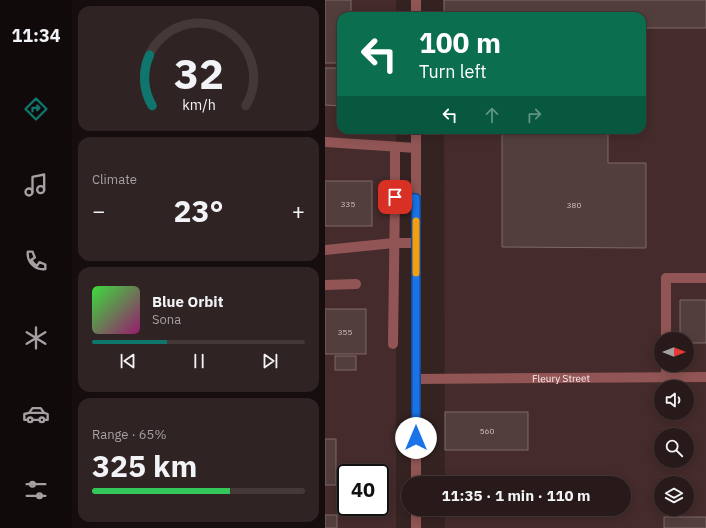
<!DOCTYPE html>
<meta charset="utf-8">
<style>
:root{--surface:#281a1a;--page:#302323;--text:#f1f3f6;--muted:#a5a1a2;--line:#443839;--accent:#0f766e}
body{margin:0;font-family:"IBM Plex Sans",sans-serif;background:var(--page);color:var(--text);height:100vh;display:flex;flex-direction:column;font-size:15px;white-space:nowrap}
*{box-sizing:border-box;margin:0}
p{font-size:13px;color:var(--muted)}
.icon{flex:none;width:22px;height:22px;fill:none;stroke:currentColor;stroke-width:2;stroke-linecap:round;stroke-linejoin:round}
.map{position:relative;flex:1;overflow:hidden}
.drawer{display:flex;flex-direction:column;gap:6px;padding:6px;background:#160e0e;width:253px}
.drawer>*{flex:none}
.top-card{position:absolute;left:12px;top:12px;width:309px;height:122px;border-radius:12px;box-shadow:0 2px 10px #0003,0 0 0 1px var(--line);background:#0b6e4f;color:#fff;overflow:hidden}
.needle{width:26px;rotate:90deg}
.controls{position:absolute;left:329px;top:332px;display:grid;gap:8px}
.controls a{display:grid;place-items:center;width:40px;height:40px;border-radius:50%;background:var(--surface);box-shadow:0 2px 10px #0003,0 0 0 1px var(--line);font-size:20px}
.speed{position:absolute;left:12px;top:464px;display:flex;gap:8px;font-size:20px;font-weight:700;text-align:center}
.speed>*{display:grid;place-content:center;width:52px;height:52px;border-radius:50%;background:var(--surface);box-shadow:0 2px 10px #0003,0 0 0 1px var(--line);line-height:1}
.speed .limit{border:2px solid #111;border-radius:6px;background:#fff;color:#111}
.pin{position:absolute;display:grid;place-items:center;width:34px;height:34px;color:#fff;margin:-17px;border-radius:8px;box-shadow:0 2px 6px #0006}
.me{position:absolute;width:44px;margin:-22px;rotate:0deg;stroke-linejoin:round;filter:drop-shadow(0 0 3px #0008)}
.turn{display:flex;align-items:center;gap:14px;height:84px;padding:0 16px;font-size:18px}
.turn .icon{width:52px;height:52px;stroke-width:2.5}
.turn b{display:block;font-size:28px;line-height:34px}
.lanes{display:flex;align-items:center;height:38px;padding:0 16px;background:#0003;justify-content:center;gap:20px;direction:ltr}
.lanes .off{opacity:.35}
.big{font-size:30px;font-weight:800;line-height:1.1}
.drawer .widget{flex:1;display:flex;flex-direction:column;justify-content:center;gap:6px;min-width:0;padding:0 14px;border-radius:12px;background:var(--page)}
.drawer .dial{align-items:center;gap:0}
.dial svg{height:104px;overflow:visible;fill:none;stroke:var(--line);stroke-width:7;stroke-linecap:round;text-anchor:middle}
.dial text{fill:var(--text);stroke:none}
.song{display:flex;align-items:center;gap:12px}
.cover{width:48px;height:48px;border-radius:6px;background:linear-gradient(135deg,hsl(120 70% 55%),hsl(320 70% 35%))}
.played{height:4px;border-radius:2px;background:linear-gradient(90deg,var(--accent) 35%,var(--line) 35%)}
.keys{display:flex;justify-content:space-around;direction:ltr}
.heat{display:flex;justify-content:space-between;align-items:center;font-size:22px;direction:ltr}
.charge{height:6px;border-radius:3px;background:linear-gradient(90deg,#34c759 65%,var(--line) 0)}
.trip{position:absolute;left:76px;top:476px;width:230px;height:40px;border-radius:20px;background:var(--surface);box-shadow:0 2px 10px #0003,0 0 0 1px var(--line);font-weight:800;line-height:40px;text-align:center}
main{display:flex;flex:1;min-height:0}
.tab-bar{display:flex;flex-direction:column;width:72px;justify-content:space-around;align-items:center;background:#100a0a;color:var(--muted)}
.tab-bar .icon{width:28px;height:28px}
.tab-bar .selected{color:var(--accent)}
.tab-bar b{font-size:18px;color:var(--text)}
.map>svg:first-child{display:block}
</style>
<main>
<nav class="tab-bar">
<b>11:34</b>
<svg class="icon selected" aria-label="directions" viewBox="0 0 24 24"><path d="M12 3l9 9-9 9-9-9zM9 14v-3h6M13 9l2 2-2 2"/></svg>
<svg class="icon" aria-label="music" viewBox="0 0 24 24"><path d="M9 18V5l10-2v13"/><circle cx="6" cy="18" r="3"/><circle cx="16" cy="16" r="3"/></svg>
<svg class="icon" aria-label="phone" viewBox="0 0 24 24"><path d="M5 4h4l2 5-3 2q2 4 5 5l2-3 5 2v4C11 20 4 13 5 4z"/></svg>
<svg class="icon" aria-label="climate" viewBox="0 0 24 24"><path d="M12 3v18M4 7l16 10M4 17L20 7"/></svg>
<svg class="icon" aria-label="car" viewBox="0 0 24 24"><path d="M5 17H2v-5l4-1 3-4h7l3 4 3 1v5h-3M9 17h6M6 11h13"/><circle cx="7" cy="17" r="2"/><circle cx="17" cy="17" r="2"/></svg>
<svg class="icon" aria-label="filters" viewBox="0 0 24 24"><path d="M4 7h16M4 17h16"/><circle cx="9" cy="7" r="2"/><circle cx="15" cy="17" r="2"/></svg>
</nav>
<section class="drawer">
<div class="widget dial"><svg viewBox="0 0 100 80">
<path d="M14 69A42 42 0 1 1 86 69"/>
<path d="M14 69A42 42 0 0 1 12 30" stroke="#0f766e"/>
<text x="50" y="56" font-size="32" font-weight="700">32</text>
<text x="50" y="72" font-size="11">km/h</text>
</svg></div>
<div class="widget"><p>Climate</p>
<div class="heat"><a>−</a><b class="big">23°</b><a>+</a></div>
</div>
<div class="widget">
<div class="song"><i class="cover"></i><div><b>Blue Orbit</b><p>Sona</p></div></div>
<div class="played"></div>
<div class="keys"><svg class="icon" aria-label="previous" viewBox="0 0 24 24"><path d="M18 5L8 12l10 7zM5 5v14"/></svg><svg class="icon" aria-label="pause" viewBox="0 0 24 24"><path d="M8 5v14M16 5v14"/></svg><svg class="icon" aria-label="next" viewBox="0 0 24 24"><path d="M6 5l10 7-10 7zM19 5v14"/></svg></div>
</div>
<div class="widget"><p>Range · 65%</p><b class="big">325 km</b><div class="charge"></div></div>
</section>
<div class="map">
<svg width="381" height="528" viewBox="0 0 381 528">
<rect width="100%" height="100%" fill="#352322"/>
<g fill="#452b2b" fill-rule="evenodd">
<path d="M0,0H71V16H16V130H71V528H0ZM21,473H55V507H21Z"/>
<path d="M118,0H381V528H120V509H299V483H120L119,130H317V16H118ZM336,339H362V365H336ZM336,387H362V413H336ZM336,435H362V461H336ZM336,483H362V509H336Z"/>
</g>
<g fill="#523e3d" stroke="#7f6968">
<path d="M0,0H26V16H16V63H0Z"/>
<path d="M119,0H381V28H317V16H119Z"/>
<path d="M0,68H15V106L0,105Z"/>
<path d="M177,130H283V163H321V248L177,247Z"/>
<rect x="0" y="181" width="47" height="45"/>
<path d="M355,300H381V343H362V339H355Z"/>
<rect x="0" y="309" width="41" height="45"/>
<rect x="10" y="356" width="21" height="14"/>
<rect x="120" y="412" width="83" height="38"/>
<rect x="0" y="439" width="11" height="46"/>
<rect x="0" y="515" width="12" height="13"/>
<rect x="339" y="517" width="42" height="11"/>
</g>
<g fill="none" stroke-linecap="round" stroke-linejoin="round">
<g stroke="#905554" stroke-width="10">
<path d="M91,0V16"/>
<path d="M91,130V483"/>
<path d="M0,142L91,148"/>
<path d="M70,147V197L91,198"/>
<path d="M0,250L69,243H91"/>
<path d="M0,285L31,284"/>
<path d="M341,339V278H381"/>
<path d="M68,344L70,197"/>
<path d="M341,378V365"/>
<path id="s1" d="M91,379L381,377"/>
<path d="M91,509V528"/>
</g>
</g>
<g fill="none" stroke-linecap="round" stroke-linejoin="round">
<g stroke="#114b97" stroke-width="10">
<path id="route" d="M70,197L91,198V438"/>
</g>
<use href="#route" stroke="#1a73e8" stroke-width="7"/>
<path stroke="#f59e0b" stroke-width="7" d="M91,221V273"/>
</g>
<g text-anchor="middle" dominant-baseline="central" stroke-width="4" stroke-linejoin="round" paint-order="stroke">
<g font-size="8" fill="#d2c4c2">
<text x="23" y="204">335</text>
<text x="249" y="205">380</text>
<text x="20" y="332">355</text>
<text x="162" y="431">560</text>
</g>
<g font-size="10" fill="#fdf0ef" stroke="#2b1919">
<text stroke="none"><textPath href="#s1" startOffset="145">Fleury Street</textPath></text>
</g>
</g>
</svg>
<div class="controls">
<a><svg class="needle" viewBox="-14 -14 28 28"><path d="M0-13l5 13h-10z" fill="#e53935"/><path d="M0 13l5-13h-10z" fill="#a5a1a2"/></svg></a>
<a><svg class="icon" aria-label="sound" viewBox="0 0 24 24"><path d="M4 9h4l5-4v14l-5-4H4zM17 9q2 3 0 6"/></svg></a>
<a><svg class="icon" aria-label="search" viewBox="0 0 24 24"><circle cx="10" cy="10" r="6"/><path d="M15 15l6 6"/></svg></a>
<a><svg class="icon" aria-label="layers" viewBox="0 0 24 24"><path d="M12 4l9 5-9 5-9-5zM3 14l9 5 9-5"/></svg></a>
</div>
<div class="speed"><div class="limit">40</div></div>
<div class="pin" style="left:70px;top:197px;background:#d93025"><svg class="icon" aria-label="arrive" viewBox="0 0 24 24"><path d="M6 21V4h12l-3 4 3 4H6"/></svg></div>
<svg class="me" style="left:91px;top:438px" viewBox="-20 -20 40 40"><circle r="19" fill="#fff"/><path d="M0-13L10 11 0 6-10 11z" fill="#1a73e8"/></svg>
<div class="trip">11:35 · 1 min · 110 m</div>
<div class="top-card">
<div class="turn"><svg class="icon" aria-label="left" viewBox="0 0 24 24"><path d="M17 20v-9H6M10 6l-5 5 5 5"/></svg><div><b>100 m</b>Turn left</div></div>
<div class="lanes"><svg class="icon" aria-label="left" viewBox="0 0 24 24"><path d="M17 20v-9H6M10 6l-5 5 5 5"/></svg><svg class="icon off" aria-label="ahead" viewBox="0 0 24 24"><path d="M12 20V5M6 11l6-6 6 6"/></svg><svg class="icon off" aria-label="right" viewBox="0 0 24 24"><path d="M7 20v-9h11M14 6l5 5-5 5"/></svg></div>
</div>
</div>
</main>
